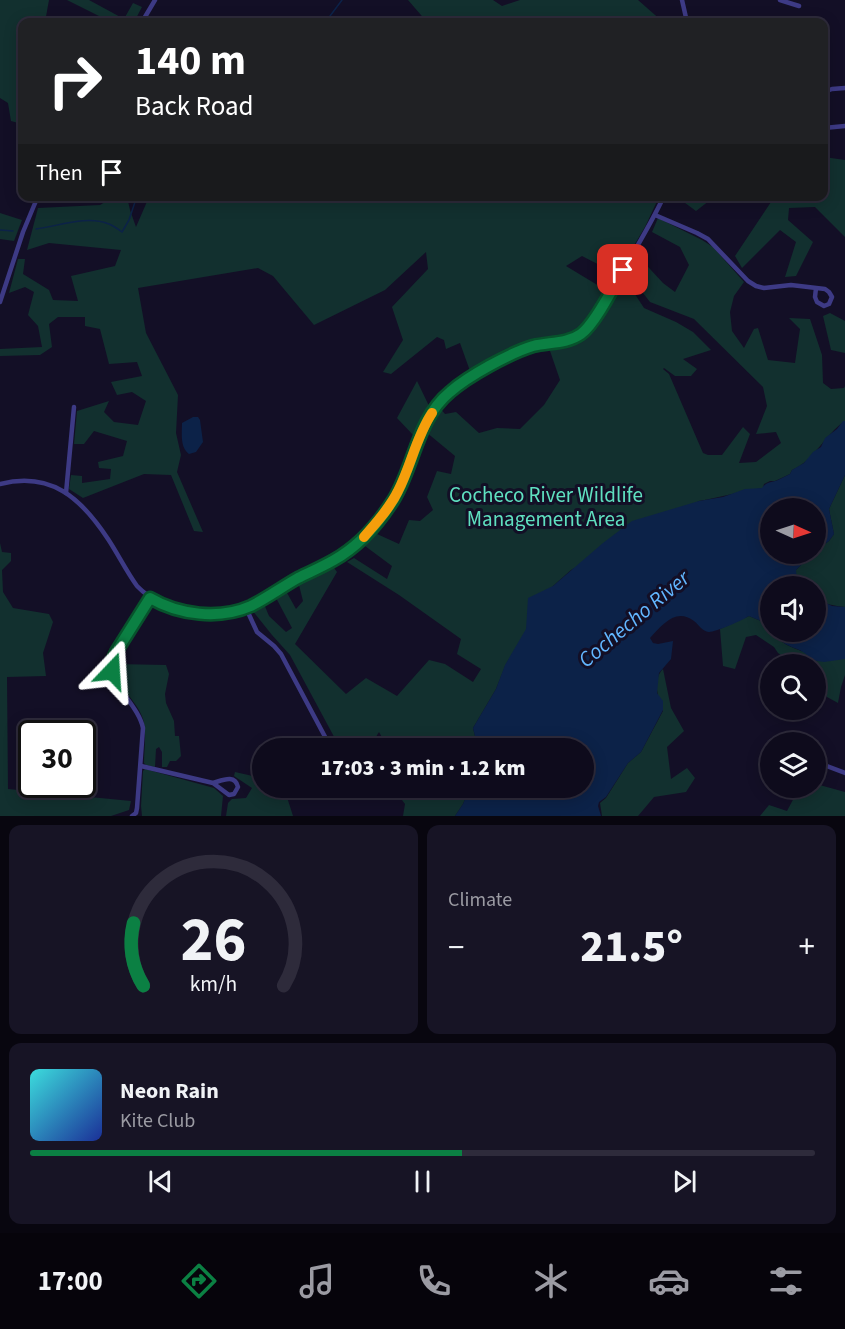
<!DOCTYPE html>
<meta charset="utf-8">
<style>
:root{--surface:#0e0b1c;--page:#171425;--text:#f1f3f6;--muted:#9b9ba3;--line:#2e2b3b;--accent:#0b8043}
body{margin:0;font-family:"Source Sans 3",sans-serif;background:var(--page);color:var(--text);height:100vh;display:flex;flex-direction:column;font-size:22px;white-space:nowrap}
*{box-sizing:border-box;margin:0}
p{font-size:20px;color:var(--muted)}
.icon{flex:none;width:33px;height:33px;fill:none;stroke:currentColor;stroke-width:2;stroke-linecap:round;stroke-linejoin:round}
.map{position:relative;height:816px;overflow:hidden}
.drawer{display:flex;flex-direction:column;gap:9px;padding:9px;background:#08060f;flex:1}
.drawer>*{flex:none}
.top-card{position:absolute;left:18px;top:18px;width:810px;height:183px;border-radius:12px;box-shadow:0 3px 15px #0003,0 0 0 2px var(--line);background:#202124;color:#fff;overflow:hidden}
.needle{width:39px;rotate:93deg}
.tools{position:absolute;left:760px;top:498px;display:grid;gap:12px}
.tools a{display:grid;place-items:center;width:66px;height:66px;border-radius:50%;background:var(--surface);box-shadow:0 3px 15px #0003,0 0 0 2px var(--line);font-size:30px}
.speed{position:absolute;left:18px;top:720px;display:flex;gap:12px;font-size:30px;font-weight:700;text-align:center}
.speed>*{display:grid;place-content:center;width:78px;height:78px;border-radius:50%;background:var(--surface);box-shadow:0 3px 15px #0003,0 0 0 2px var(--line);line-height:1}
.speed .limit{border:3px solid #111;border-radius:9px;background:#fff;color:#111}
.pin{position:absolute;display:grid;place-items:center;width:51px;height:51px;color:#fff;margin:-26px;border-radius:12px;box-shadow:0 3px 9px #0006}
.me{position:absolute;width:66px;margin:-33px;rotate:20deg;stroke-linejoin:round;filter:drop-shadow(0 0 4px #0008)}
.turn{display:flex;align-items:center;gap:21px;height:126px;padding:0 18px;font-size:27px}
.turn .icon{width:78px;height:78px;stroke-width:2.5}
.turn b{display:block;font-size:42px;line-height:51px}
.then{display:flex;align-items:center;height:57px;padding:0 18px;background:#0003;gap:12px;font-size:22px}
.big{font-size:45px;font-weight:800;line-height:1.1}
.drawer .tile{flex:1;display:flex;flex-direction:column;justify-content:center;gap:9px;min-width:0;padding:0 21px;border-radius:12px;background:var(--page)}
.drawer .dial{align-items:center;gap:0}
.dial svg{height:156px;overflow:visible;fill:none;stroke:var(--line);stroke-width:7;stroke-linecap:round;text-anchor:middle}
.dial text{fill:var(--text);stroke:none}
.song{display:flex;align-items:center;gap:18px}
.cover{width:72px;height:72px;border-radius:9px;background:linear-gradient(135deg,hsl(180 70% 55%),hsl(230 70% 35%))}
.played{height:6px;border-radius:3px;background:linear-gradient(90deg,var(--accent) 55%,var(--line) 55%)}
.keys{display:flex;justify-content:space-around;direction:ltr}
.heat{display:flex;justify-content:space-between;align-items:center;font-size:33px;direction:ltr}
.drawer .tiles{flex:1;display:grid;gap:9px;grid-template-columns:1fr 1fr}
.tile:last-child{grid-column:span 2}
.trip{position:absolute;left:252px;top:738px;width:342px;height:60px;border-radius:30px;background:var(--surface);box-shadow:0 3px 15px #0003,0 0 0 2px var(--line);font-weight:800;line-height:60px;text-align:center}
.menu{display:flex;height:96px;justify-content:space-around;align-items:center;background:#06040b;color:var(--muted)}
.menu .icon{width:42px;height:42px}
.menu .current{color:var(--accent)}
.menu b{font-size:27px;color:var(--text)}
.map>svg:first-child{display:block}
</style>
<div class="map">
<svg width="845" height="816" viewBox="0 0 845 816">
<rect width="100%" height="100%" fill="#130f26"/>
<g fill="#12302f">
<path d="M0,0H49L45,22H22V81L19,89L22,90V124L11,121L8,103L0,98Z"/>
<path d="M67,0H89L124,19L133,3L142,7L134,22H111Z"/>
<path d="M408,0H493L502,6L520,0H638L663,22H427Z"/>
<path d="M824,157L845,160V237L815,207L789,208L788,220L813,242L796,276L785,277L796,242L780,230L742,268L735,256L771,202L732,197L824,196Z"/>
<path d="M115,196L127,197L130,210L136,227L149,197H659L645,227L617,274L582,256L566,266L604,289L592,315L574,333L550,337L514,348L470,371L460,343L446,349L444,340L437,337L391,374L383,372L403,340L392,307L428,269L426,252L385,290L314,325L273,276L258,268L138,288L146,333L178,395L176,433L181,455L177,472L203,532L194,531L171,475L144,474L83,498L69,489L71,475L82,476V483L110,479L111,469L99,468L98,462L123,456L127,441L94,431L84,444H74L77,411L109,401L104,412L114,422L138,425L146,401L132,392L117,395L111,382L142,376L137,362L109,364L100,329L85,326V317H58L49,324L52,347L40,355L0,356V349L42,347L38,326L28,315L34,292L25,287L9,293L18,259H25L23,274L49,290L53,300L78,301L71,276L115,266L121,250L49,243L27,250L38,208L100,205Z"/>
<path d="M677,197H714L696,211Z"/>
<path d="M0,213L22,220L14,241L0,239Z"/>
<path d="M658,218L702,240L713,247L744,282L734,296L730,312L732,331L744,348L754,329L758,328L768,360L795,363L800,329L789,318L810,319L822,355L823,383L831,389L844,388L845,386V421C825,434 814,461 792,470L790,474L775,481H770L764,484L763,488C741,491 721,497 699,501L571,570L553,586L506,664L496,689L473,728L478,748H388L379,732L369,748H355L351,740L339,746L290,655L272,635L252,610L264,604L269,616L286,632L292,628L275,596L286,591L296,609L303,601L299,585L332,565L337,572L295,644L346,694L366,678L397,696L429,660L445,664L473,682L481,669L457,654L461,639L399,595L347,562L354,558L387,579L392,566L365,546L377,534L399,544L409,520L420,521L433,510L427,497L437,471L451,474L455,456L426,432L440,408L445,414L456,412L479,433L497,428L520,429L544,405L560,380L549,348C575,345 587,338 601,316H602L623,282L629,285L644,308L676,322L693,332L711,350L683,359L697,369L691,376H675L664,368L663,369L669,374L703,453L708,455H722L743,427L750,434L739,463L756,462L781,443L776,432L756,434L767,406L763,387L694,319L650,302L639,288L630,270L638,256L663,283L675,292L689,265L680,247L652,232Z"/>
<path d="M830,313L845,321V353L831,350L823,316Z"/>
<path d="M417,381L430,408L415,437L397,418Z"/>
<path d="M845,475V607C834,606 825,604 816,598V586H802C797,581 795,578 796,570L812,554H816V550L829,541L834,534L829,509Z"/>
<path d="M0,543L2,552L11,553V561L2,570L3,592L13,608L49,614L53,622L43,653L46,676L7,677L8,789L131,801L129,810L111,816H0Z"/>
<path d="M749,616L761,621L771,630V632H773C778,637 781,642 787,645C804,654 826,657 845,659V675L841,687L838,703L827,697L816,683V664H794L778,653L774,647L756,635L746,637L735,669L723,666L720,629Z"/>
<path d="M115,664L166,665L169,674L165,694L166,703L174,721L175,736H179L181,756L176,761H170L167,767H162V752L159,747L156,749L155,767L146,765L144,763C144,749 147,732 143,719C138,701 113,684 115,664Z"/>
<path d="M663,669L671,708L684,731L667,747L671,779L687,768L695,778L686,792L654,797L638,816H602L600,803L606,798L628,763L641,752L663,711C658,698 652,680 663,669Z"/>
<path d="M145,769L214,788L223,796L221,816H142L141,806L143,771Z"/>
<path d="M262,771V788H286V794L293,816H226L228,803L232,799L246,798L252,788L234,776L235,772L261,778Z"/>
<path d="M816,784L845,792V816H760L769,805L787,811C796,795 796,788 816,788Z"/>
<path d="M393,788H414L419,792L422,788H434L436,790L437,788H470L463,804L455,816H403L405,804Z"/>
</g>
<g fill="#0c2248">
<path d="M193,417H198L200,420L203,442L196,452L189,454C180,447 182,434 182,423Z"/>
<path d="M843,421H845V475L829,509L834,534L829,541L816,550V508H771V554H812L796,570L797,581L802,586H771V630L761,621L749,616C743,620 716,632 709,632C702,631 699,625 694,621C676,607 662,625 650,638L653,643L658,644L673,641L671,659L659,673L657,693L663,701V710L641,752L628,763L606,797L599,802L598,806L601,816H455L463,804L470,788H584V748H478L473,728L496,689L505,665L526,629L528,598L553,586L603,543L632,521L699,501L723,497L745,489L762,488C767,481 771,483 778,480C782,478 786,476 790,474L792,470L804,463L813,452L821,447L825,438L837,429Z"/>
<path d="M816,598L832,606L845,607V659L824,662L811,660C803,648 795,650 784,643C780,640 777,636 773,632H816Z"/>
</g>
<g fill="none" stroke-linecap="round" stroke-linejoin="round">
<g stroke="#0c2248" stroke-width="1.5">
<path d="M330,16L342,0"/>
<path d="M36,229C59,226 87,215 109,224C114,226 118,229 122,232L129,220L137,196"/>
<path d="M0,230L13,231"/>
</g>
<g stroke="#3d3a85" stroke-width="4.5">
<path d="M682,0L687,22"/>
<path d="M780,0L799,6"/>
<path d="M142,22L155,0"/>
<path d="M824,92L832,89L845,88"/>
<path d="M824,128L845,126"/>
<path d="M655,215L697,233L708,239L748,281L756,286L764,288L791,285L825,289L829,292L832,297L829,304L824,306L817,302L815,297L816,288"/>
<path d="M0,302L23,232L38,196"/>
<path d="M0,484C51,471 81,498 108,539C118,554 126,571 137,586C164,614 217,622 252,605C265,599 278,589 291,582C305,574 321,568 335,560C358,546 375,526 390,505C415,471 415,423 448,393C466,377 512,352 535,346C549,342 566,344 579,336C595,325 604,303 613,287C631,257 649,228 664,196"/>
<path d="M66,493L74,407"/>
<path d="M246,608L257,632L274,646L281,654L331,748"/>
<path d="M771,741L774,742"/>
<path d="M816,762L845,773"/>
<path d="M141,766L213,783L229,795L234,794L238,787C235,774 223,780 213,783"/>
<path d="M357,788L364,792L370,791L373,788"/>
<path d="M132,816L136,813L137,808L143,728C139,708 116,689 112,671C112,670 112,662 112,661L150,598"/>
</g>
</g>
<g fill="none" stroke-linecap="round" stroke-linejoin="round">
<g stroke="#07532c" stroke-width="15">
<path id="route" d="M112,671V661L116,652L150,598C179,615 219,620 251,606C267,598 282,587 298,578C310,572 322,567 334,560C359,546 379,523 394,499C415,464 417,419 450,392C468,376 510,353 533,346C549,342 567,344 581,334C595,324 614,286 623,270"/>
</g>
<use href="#route" stroke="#0b8043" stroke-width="10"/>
<path stroke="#f59e0b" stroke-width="10" d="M364,537C376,523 390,508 398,491C411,466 416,437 432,413"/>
</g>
<g text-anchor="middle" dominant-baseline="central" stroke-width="6" stroke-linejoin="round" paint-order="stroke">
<g font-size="21" fill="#5fe0c0" stroke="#130f26">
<text x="546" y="495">Cocheco River Wildlife<tspan x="546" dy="24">Management Area</tspan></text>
</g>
<g font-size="22" font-style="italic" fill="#62b6ff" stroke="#130f26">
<text transform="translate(634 619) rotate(-40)">Cochecho River</text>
</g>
</g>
</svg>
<div class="tools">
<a><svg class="needle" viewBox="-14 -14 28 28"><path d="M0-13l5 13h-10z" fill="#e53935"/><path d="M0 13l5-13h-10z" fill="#9b9ba3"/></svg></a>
<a><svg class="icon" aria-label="sound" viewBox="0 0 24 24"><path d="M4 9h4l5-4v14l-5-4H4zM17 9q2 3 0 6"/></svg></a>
<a><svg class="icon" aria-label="search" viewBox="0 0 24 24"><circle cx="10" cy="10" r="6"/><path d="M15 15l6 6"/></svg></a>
<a><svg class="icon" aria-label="layers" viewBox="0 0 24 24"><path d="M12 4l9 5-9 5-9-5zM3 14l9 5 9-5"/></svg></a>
</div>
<div class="speed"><div class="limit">30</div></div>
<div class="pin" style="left:623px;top:270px;background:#d93025"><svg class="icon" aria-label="arrive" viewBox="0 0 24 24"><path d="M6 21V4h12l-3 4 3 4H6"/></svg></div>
<svg class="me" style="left:112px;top:671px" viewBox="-20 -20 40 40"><path d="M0-17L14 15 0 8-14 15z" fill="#0b8043" stroke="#fff" stroke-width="4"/></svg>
<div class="trip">17:03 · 3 min · 1.2 km</div>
<div class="top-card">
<div class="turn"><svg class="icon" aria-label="right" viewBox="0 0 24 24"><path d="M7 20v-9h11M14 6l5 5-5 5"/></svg><div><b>140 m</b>Back Road</div></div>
<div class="then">Then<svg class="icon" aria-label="arrive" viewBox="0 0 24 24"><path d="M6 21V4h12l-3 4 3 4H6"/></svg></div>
</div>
</div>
<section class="drawer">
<div class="tiles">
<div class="tile dial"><svg viewBox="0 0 100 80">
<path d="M14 69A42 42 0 1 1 86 69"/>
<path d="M14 69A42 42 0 0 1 9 37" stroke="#0b8043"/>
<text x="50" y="56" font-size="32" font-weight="700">26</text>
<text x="50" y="72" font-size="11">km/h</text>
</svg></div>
<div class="tile"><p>Climate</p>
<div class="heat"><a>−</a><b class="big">21.5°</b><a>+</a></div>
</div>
<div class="tile">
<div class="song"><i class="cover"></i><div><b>Neon Rain</b><p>Kite Club</p></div></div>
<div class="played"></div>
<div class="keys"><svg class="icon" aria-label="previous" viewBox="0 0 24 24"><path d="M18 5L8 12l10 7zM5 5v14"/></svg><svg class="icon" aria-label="pause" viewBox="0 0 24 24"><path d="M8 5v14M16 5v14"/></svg><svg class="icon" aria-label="next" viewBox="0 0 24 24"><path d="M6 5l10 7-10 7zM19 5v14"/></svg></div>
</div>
</div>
</section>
<nav class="menu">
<b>17:00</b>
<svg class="icon current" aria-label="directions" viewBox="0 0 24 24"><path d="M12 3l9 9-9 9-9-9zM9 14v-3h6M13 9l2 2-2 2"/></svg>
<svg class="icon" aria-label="music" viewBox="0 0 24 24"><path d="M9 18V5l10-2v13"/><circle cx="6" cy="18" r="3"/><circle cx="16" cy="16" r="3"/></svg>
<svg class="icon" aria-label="phone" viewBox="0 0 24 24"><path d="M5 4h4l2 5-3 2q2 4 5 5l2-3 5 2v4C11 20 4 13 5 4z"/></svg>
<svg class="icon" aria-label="climate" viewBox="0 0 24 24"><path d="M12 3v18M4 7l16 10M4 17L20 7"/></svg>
<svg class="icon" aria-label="car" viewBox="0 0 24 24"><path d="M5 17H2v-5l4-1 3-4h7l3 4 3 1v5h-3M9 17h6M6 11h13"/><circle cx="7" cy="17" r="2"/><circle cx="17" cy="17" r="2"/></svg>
<svg class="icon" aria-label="filters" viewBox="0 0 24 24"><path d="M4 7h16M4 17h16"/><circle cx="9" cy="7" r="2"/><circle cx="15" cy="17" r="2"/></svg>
</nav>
